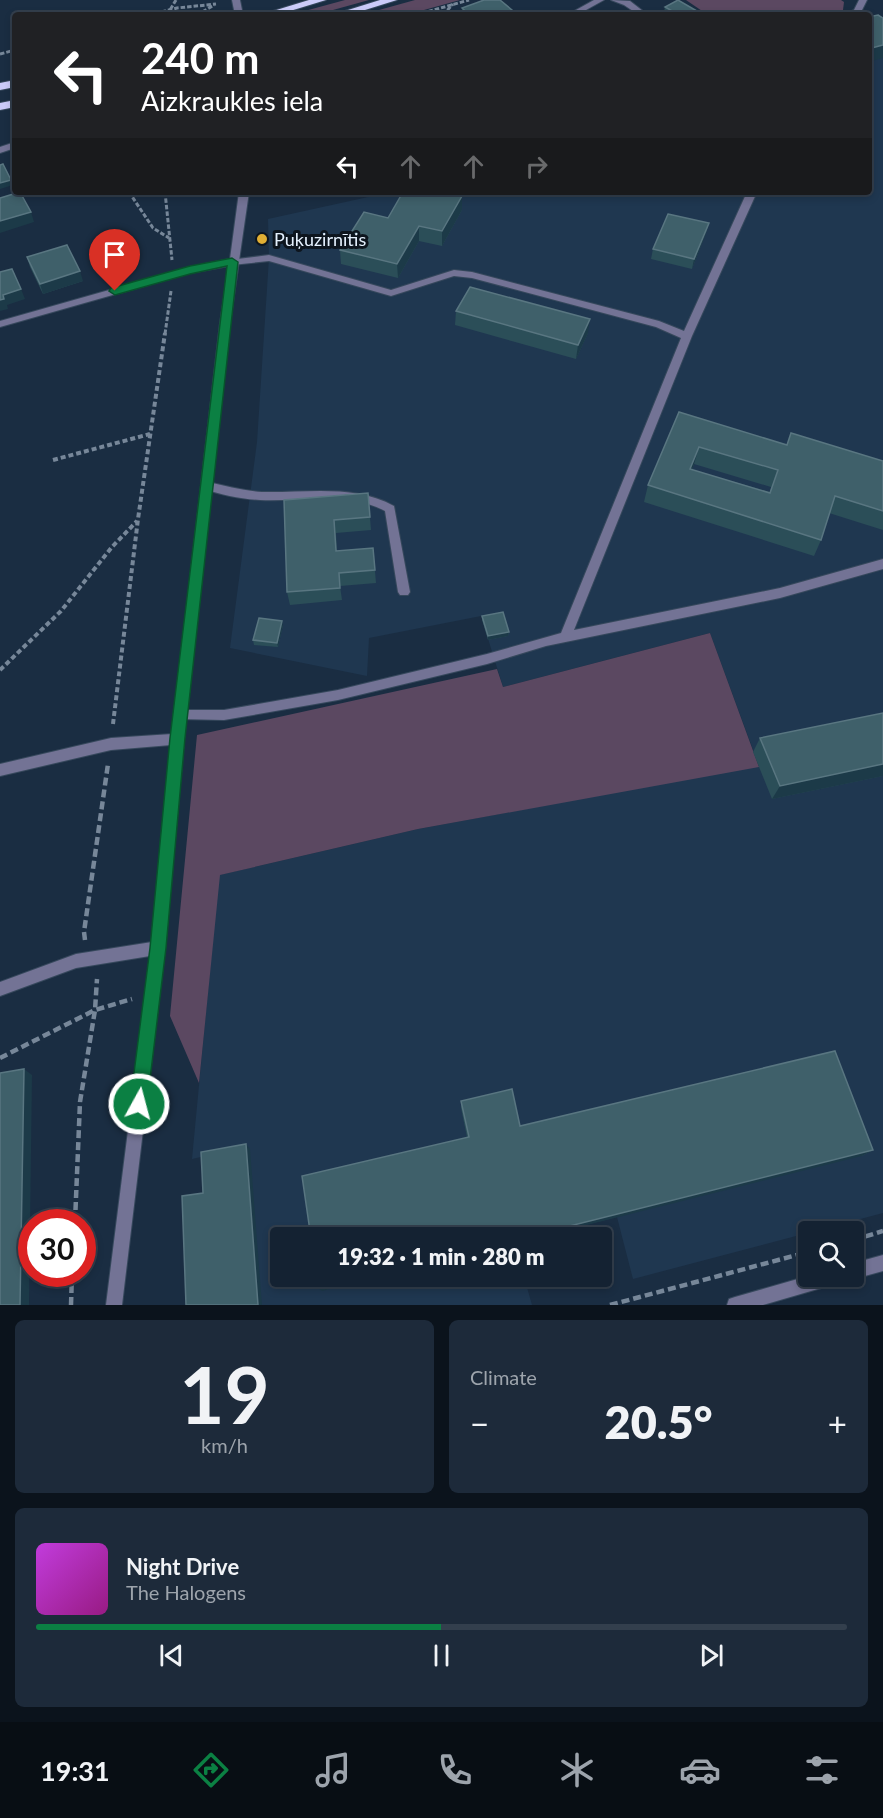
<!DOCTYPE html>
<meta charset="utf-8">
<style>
:root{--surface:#142232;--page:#1d2a3a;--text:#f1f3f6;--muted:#9da4ac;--line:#333f4d;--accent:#0b8043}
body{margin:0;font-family:Lato,sans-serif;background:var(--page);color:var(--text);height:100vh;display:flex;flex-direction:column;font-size:22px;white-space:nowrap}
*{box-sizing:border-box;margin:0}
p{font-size:20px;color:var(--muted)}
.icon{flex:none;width:33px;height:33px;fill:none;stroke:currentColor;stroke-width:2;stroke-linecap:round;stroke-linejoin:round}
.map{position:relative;height:1305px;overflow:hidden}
.drawer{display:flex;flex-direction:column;gap:15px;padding:15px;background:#0b131c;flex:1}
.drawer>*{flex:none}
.top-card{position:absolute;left:12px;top:12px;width:860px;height:183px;border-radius:6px;box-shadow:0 3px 9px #0003,0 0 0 2px var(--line);background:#202124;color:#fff;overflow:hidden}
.controls{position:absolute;left:798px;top:1221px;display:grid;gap:12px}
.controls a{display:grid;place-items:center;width:66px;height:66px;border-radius:6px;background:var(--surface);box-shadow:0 3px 9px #0003,0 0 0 2px var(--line);font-size:30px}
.speed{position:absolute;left:18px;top:1209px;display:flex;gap:12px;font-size:30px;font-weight:700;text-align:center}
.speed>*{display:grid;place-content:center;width:78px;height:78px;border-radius:50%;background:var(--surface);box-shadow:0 3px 9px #0003,0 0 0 2px var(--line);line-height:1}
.speed .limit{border:9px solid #d22;background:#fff;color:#111}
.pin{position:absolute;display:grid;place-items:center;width:51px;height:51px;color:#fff;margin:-62px -26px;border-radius:50% 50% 50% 0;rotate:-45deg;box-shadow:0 0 6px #0007}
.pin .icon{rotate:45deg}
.me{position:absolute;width:66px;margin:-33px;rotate:7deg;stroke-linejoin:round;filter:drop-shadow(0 0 4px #0008)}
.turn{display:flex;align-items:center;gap:21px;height:126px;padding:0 30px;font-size:27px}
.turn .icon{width:78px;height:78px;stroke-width:2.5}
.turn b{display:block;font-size:42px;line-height:51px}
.lanes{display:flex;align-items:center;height:57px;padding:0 30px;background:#0003;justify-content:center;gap:30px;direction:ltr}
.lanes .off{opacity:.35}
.big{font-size:45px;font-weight:800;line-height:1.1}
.drawer .tile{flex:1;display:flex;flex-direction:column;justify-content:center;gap:9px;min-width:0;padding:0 21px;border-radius:9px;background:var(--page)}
.drawer .dial{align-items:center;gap:0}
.dial b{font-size:78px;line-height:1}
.song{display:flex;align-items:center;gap:18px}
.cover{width:72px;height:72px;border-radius:9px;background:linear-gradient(135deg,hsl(290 70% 55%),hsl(310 70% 35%))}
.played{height:6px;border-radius:3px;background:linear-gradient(90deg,var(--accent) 50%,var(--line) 50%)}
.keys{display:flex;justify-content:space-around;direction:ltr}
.heat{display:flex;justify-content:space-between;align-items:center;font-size:33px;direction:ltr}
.drawer .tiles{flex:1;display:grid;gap:15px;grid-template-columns:1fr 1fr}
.tile:last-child{grid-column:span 2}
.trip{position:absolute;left:270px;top:1227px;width:342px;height:60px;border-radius:6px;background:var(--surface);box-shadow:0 3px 9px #0003,0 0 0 2px var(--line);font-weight:800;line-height:60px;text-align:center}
.menu{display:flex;height:96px;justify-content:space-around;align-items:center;background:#080e14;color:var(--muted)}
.menu .icon{width:42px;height:42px}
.menu .current{color:var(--accent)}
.menu b{font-size:27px;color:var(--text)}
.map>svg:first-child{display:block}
</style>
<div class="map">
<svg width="883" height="1305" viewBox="0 0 883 1305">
<rect width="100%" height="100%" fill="#1a2d42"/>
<path fill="#1f3750" d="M883,26V1213L633,1279L617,1217L535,1238H280V1276L524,1277L532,1305H192L208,1197L205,1156L192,1159L219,875L418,829L759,766L710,633L503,687L481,616L369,638L367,676L230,648L257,442L269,258L268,219L391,192H868L869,31Z"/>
<g fill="#5b4861">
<path d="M345,0H369L315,15H290Z"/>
<path d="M415,0H460L406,15H361Z"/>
<path d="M686,0H841L844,2L843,10L827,15H708Z"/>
<path d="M710,633L759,767L418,829L220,875L199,1083L170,1016L197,735L497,669L503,687Z"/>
</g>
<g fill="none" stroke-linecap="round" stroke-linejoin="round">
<g stroke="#36485c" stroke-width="2">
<g id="service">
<path d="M594,0H604L577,15H567Z"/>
<path d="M611,0L630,1L648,15H639L624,5Z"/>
<path d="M859,0H867L860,14L843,15L854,10Z"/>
<path d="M747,192H757L692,336L574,630L780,588L883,559V569L780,598L546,646L487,664L338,700L224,720L177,719L175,715L177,711L181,710H224L338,690L487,654L561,633L681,338L656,327L472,278L454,276L391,296L269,261L232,265L227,262L229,260L269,255L391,290L454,270L472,272L659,321L684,331Z"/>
<path d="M208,482C226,486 244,491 262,492C306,493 355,484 394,506L410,592L408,595H400L398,592L385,511C349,491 299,502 260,500C241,499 222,495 204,489L203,486L204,483Z"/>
</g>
</g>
<g stroke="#36485c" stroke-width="2">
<g id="minor">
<path d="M232,0H240L243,15H235Z"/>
<path d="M15,142V148L0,153V147Z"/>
<path d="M239,192H249L230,323L184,739L165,948L122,1305H106L150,956L76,968L0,996V982L76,954L152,942L171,745L111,750L0,776V764L111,738L172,734L220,323L229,266L190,273L0,327V321L190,267L230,259Z"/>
<path d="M883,1255V1271L854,1279L848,1277L854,1276V1263Z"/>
<path d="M808,1276H843L841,1282L835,1284L763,1305H727L729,1299L735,1297Z"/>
</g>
</g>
<g stroke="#36485c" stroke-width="2">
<g id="trunk">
<path d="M309,0H326L277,15H260Z"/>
<path d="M380,0H397L349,15H332Z"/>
<path d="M15,80V87L0,90V83Z"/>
<path d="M15,100V107L0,110V103Z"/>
</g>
</g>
<g stroke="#778799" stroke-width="3" stroke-dasharray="4.5 2" stroke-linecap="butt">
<path d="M149,15L177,8L216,4"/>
<path d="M173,15L170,10L176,0"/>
<path d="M197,15L214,5"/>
<path d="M416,15L469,0"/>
<path d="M443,15L453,4"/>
<path d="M0,54L15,50"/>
<path d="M129,192L153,228L169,238"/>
<path d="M165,192L172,260"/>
<path d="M165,334L171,291"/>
</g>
<g stroke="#778799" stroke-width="4" stroke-dasharray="5 3" stroke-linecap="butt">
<path d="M53,460L150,434"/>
<path d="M0,670L61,611L112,547L137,521"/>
<path d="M113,724L138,519L165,333"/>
</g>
<g stroke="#778799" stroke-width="4.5" stroke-dasharray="8 4" stroke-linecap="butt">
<path d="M85,940L84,932L108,764"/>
<path d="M0,1058L95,1010L132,999"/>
<path d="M75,1222L80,1102L95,1010L97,979"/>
<path d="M854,1240L883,1231"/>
<path d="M71,1305L72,1274"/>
<path d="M610,1305L808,1252"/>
</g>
<use href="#service" fill="#737395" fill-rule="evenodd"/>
<use href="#minor" fill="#737395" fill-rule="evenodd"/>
<use href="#trunk" fill="#cbcbf9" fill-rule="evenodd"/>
</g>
<g fill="#2b4e58" fill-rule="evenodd">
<path d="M665,7L697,11V15H669L664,12Z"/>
<path d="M462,8L518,15H462Z"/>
<path d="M462,210L442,246L419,241L398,278L341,264L340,250L388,218Z"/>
<path d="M709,223L706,233L692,269L651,259L653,249Z"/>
<path d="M27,257L83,281L43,294L30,267Z"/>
<path d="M456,311L588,333L576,359L455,325Z"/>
<path d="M679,412L787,445L883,461V530L829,513L821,540L814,556L644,502L648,485ZM694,464L771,487L770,492L692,470Z"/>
<path d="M368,493L371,530L336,533L337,551L373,548L376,583L340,586L342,600L290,605L287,592L284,500Z"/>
<path d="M482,616L509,632L508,636L488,640L482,620Z"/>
<path d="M283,625L278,647L254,645L253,640Z"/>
<path d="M883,713V776L772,799L753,752L760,738Z"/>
<path d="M461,1101L520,1126L873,1150L862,1156L467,1137L461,1108Z"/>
</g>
<g fill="#1c3a48">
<path d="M883,45V58L868,62V49Z"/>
<path d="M11,180L13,185L0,189V183Z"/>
<path d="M462,196V210L442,246V231Z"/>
<path d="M31,212L34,222L0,233V221Z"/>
<path d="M709,223L706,233L692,269L694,259Z"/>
<path d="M419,226V241L398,278L397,264Z"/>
<path d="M80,271L83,281L43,294L40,284Z"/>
<path d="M21,289L25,299L7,305L8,309L0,311V300L3,295Z"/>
<path d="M590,319L588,333L576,359L578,345Z"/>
<path d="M699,447L694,464L686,486L690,469Z"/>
<path d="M282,621L283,625L278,647L277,643Z"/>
<path d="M509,632L508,636L488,640V636Z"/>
<path d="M883,764V776L772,799L780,786Z"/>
<path d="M24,1069L32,1075L29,1305H20Z"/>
<path d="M246,1144L250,1149L262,1305H258Z"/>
<path d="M873,1150L862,1156L535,1238H522Z"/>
<path d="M366,1276H379L322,1291L318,1288Z"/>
</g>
<g fill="#3f606a" stroke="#597681" stroke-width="1.5" fill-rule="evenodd">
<path d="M484,0H500L518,15H470L462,8Z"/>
<path d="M678,0L697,11L690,15H679L665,7Z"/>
<path d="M878,15L883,18V45L868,49V17Z"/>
<path d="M3,164L11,180L0,183V165Z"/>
<path d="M20,192L31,212L0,221V198Z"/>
<path d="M403,192H447L462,196L442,231L419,226L397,264L340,250L364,212L388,218Z"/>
<path d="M668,214L709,223L694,259L653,249Z"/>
<path d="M67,245L80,271L40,284L27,257Z"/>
<path d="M12,269L21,289L3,295L4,299L0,300V272Z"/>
<path d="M470,287L590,319L578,345L456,311Z"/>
<path d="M679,412L787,445L791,433L883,461V511L835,496L821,540L648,485ZM699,447L778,470L770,493L690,469Z"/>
<path d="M368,493L370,517L334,520L336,551L373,548L375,570L339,573L340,588L287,592L284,500Z"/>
<path d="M503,612L509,632L488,636L482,616Z"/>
<path d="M259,618L282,621L277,643L253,640Z"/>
<path d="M883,713V764L780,786L760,738Z"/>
<path d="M835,1051L873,1150L522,1238H311L302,1176L469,1137L461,1101L512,1089L520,1126Z"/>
<path d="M24,1069L20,1305H0V1073Z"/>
<path d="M246,1144L258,1305H186L182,1196L203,1193L201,1152Z"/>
<path d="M317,1276H366L318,1288Z"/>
</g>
<path fill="#0b8043" stroke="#07532c" stroke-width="1.5" d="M232,258L238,262L185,738L166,948L147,1104L145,1110L139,1113L133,1110L130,1104L150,948L170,738L227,266L190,274L115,295L109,291L111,288L190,266Z"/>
<circle fill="#e1af34" stroke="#0d151e" stroke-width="2" cx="262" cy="239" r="6"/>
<g text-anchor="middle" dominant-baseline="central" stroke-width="6" stroke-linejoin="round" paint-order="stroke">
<g font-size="18" fill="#e5f1fe" stroke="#0d151e" text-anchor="start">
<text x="274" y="239">Puķuzirnītis</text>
</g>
</g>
</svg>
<div class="controls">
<a><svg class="icon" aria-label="search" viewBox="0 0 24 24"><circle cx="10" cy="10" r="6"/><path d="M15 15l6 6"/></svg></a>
</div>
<div class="speed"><div class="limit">30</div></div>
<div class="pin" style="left:115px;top:291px;background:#d93025"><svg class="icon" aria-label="arrive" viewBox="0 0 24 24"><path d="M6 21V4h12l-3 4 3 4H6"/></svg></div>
<svg class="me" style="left:139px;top:1104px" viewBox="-20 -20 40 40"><circle r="17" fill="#0b8043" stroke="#fff" stroke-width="3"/><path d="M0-11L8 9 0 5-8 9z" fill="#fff"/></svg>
<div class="trip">19:32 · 1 min · 280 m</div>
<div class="top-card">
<div class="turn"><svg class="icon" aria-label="left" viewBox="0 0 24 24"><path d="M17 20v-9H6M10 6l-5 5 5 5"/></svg><div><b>240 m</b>Aizkraukles iela</div></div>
<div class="lanes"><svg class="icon" aria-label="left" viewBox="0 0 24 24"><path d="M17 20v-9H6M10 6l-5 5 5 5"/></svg><svg class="icon off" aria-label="ahead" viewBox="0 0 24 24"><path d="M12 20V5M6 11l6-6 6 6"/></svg><svg class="icon off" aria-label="ahead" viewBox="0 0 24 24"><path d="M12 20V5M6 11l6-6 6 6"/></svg><svg class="icon off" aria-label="right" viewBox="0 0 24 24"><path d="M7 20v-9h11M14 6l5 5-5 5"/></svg></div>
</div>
</div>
<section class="drawer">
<div class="tiles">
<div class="tile dial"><b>19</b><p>km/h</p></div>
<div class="tile"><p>Climate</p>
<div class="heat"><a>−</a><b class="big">20.5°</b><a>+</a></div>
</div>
<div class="tile">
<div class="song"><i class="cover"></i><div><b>Night Drive</b><p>The Halogens</p></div></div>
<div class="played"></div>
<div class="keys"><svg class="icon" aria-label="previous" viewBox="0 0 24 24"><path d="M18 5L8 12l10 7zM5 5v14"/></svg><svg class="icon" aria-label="pause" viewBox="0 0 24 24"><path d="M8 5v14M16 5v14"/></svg><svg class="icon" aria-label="next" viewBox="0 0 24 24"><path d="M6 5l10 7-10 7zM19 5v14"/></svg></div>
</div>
</div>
</section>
<nav class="menu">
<b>19:31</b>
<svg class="icon current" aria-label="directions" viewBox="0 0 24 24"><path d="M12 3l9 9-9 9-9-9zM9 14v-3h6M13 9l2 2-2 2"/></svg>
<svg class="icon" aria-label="music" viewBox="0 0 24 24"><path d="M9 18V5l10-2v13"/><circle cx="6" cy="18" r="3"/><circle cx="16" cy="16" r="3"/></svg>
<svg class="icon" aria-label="phone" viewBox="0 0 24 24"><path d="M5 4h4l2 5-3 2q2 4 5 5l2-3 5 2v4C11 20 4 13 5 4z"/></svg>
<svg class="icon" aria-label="climate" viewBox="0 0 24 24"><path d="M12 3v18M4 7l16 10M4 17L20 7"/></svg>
<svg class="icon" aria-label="car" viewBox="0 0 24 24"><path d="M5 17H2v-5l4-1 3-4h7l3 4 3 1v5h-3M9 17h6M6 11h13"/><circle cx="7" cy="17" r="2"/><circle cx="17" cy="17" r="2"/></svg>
<svg class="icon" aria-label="filters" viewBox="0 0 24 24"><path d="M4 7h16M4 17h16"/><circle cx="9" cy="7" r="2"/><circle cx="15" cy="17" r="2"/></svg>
</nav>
